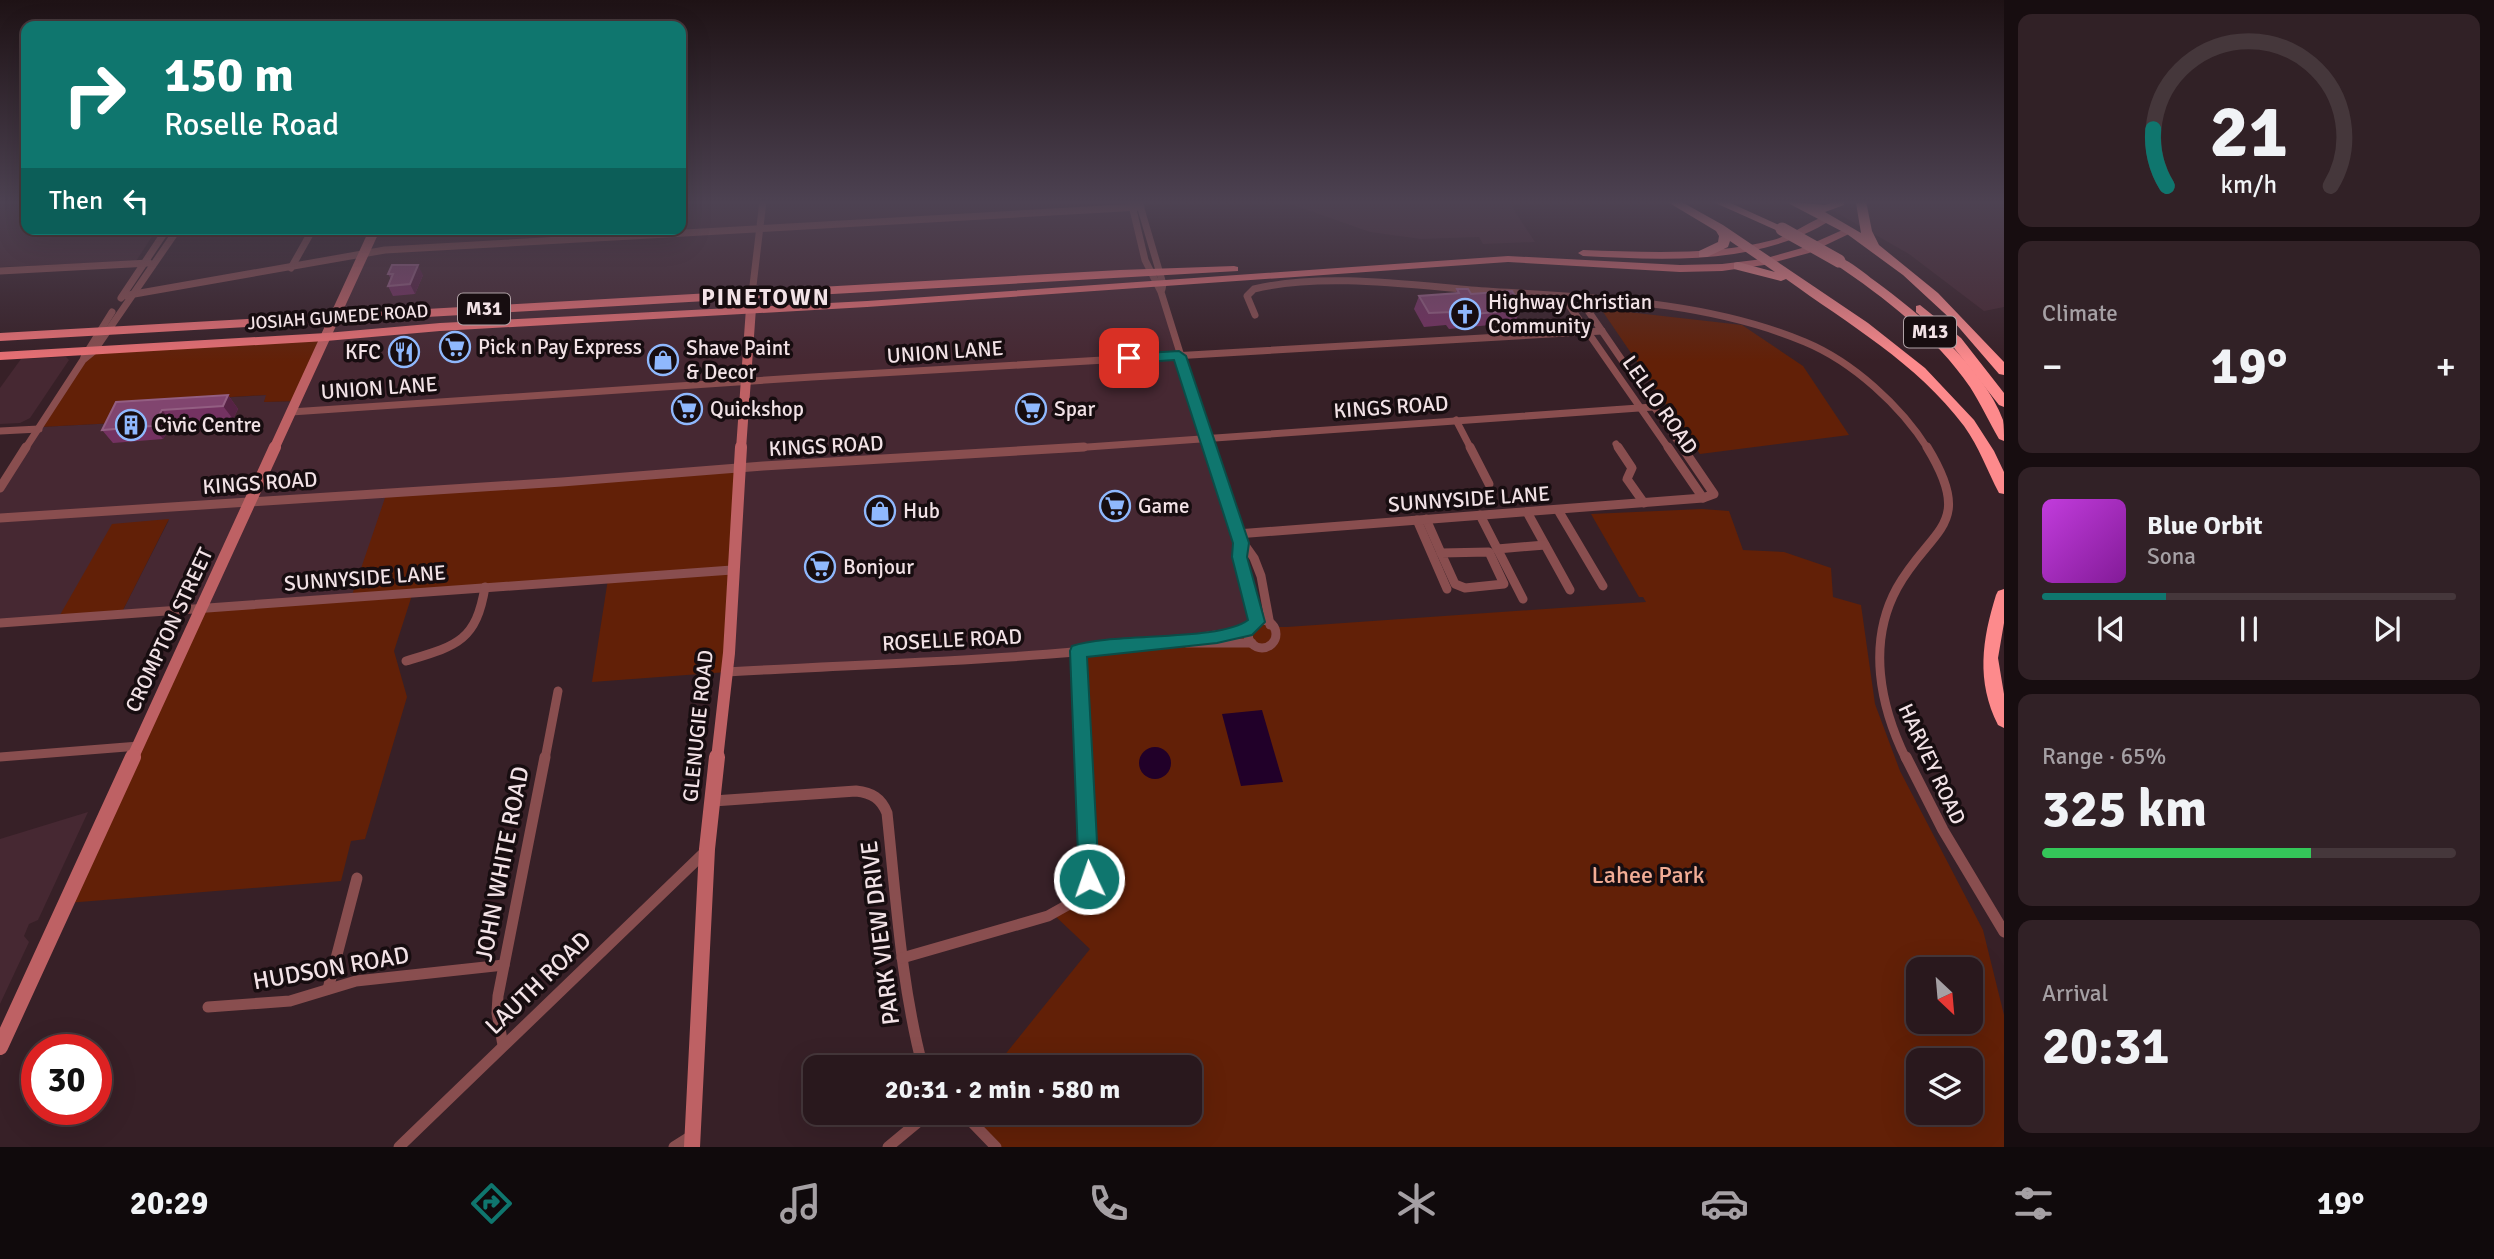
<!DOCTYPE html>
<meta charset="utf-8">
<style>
:root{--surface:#29181d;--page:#312126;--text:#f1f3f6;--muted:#a5a0a4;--line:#45373b;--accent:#0f766e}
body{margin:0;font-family:Signika,sans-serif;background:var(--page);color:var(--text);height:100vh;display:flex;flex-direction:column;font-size:26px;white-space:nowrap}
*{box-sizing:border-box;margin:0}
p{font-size:23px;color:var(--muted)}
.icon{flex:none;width:38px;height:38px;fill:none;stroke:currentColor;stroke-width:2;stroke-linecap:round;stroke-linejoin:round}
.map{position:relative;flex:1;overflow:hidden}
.panel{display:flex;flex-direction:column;gap:14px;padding:14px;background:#170d10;width:490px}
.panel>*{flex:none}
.hud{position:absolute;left:21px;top:21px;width:665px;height:214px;border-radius:14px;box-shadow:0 7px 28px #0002,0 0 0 2px var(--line);background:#0f766e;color:#fff;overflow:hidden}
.needle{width:46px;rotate:154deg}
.tools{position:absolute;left:1906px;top:957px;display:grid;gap:14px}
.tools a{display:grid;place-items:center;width:77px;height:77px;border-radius:14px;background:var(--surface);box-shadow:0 7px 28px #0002,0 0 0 2px var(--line);font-size:35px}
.speed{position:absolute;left:21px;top:1034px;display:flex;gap:14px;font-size:35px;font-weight:700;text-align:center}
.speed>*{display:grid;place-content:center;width:91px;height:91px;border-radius:50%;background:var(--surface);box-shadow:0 7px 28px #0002,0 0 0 2px var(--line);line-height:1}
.speed .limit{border:10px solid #d22;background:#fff;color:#111}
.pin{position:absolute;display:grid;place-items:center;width:60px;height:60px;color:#fff;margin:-30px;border-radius:14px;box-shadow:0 4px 10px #0006}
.me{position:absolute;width:77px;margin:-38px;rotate:357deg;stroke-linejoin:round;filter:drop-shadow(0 0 5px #0008)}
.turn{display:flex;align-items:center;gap:24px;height:147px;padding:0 28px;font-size:32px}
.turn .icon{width:91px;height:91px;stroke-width:2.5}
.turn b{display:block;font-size:49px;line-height:60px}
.then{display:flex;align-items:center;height:66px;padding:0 28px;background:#0003;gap:14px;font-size:26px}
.big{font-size:52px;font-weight:800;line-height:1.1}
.panel .tile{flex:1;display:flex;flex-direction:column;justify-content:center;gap:10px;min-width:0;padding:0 24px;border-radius:14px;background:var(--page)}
.panel .dial{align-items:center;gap:0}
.dial svg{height:182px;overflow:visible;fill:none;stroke:var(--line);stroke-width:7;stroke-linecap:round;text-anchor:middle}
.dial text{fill:var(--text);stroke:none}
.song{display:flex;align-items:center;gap:21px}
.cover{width:84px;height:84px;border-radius:10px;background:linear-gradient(135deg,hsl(290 70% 55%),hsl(290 70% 35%))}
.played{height:7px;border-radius:4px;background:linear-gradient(90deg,var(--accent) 30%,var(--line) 30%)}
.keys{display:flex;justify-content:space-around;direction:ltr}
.heat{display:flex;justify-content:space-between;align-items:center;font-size:38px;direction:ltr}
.charge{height:10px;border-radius:5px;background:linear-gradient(90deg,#34c759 65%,var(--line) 0)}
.trip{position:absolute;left:803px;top:1055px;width:399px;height:70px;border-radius:14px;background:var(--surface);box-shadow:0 7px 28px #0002,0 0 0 2px var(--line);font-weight:800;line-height:70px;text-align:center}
.tab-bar{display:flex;height:112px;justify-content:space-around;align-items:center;background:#100a0c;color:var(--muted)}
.tab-bar .icon{width:49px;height:49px}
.tab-bar .active{color:var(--accent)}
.tab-bar b{font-size:32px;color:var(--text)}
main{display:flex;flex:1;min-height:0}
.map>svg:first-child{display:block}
</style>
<main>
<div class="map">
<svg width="2004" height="1147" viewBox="0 0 2004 1147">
<rect width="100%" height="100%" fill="#372027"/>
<g fill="#462832" fill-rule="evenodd">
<path d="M0,201H26V229H157L136,261L0,267Z"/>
<path d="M681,201H1130L1147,263L1161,292L1240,543L1256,622L1246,633V636L1078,650L727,672L733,569L0,623V488L40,427L116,423L128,403L267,395L264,402L297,401L375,229H681ZM169,520L123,610L61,615Z"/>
<path d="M1282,201H1508L1535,242L1483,244L1479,237L1421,239L1370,232Z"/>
<path d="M1809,201H2004V307L1984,311L1909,254L1823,205Z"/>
<path d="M66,357L69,360L30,418L20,423L0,424V388L21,359Z"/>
<path d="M88,812L38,920L29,924L24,936L29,942L0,1004V839Z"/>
</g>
<g fill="#622007" fill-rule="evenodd">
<path d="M1601,309L1742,325L1803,366L1849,435L1700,454Z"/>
<path d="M327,337L297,401L264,402L266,395L129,403L116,423L40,427L89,351Z"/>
<path d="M741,468L727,672L592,682L608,579L413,592L394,651L407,697L365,839L351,841L341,881L67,903L202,608L351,598L387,492Z"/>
<path d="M1702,509L1729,511L1743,550L1784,552L1831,568L1833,597L1861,605L1875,704L1900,771L1983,930L2004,1015V1147H995L964,1113H1190V1068L995,1067L1090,949L1053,914L1088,879L1078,650L1246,636L1247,627L1256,622L1273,627H1287L1646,602L1643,597H1639L1591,514ZM1918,970H1970V1022H1918ZM1918,1060H1970V1113H1918Z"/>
<path d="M169,519L123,610L60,615L112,524Z"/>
</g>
<g fill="#210029">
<path d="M1262,710L1283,782L1241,786L1222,714Z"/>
<circle cx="1155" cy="763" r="16"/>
</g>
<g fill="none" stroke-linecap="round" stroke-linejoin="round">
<g stroke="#894e4f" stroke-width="7">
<path d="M1131,201L1145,260L1161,292L1210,449"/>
<path d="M1139,202L1163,284L1162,289"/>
<path d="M291,268L313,229"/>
<path d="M0,271L149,263"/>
<path d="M752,294L763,201"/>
<path d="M123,296L385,250L1141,207"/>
<path d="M121,298L167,229"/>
<path d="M1564,298L1669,449"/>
<path d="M1580,299L1683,449"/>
<path d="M1255,315L1247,296L1254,289C1320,273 1403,284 1471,290C1583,298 1700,298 1805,342C1853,362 1901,406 1928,449"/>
<path d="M84,357L112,312"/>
<path d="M291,412L812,377L1602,331"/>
<path d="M1456,420L1471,449"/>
<path d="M0,431L39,429"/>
<path d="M1616,444L1619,449"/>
<path d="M25,449L83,360L94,351L178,229"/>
<path d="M1059,449L1653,407"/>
</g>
<g stroke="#894e4f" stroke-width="9">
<path d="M1210,447L1237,534L1254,558L1261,576L1270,625"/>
<path d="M1470,447L1489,484"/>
<path d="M1618,447L1632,468L1627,479L1644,503"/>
<path d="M1668,447L1703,498"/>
<path d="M0,488L26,447"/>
<path d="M1558,510L1603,586"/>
<path d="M1527,512L1570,590"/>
<path d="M1480,515L1523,599"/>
<path d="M0,518L562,482L763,466L1084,447"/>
<path d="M1426,519L1441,553"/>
<path d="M1417,520L1447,589"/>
<path d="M1237,534L1703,498L1714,494L1682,447"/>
<path d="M1241,543L1240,557L1257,622"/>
<path d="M1497,549L1545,545"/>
<path d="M1489,552L1504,584L1465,588L1455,584L1441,553Z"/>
<circle cx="1262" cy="634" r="14"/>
<path d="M0,623L732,570"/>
<path d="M1187,643H1252"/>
<path d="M1078,651L1083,759"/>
<path d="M406,661C456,646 476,642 485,587"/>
<path d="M727,672C898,662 1077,660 1246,630"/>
<path d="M0,757L139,746"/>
<path d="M545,759L558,691"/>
<path d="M1906,759C1880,706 1867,643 1897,588C1931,527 1976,527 1927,447"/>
</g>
<g stroke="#894e4f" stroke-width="11">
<path d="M1906,757L1943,830L2004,932"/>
<path d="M713,801L856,791C872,793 881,798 887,813C896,898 901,985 923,1068"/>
<path d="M902,958L1048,916L1073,902L1089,879L1083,757"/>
<path d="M328,989L357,878"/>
<path d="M208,1007L290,1001L356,981L504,965"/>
<path d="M503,1045L497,1013L498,996L545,757"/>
<path d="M963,1113L996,1147"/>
<path d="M399,1147L706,851"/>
<path d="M674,1147L693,1135"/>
<path d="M888,1147L929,1113"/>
</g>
<g stroke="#be6164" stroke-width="10">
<path d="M274,449L375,229"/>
<path d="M741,449L752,294"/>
</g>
<g stroke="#be6164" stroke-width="12">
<path d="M132,759L275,447"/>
<path d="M717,759L729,653L741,447"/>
</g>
<g stroke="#be6164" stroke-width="16">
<path d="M0,1047L133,757"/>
<path d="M692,1147L707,849L717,757"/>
</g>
<g fill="#e87074" fill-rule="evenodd">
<path d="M1827,215L1831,216V220C1758,266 1665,260 1583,256L1578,253L1583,250C1645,252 1712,256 1773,240C1794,234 1808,222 1827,215Z"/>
<path d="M1847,228L1852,231L1851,233L1809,253L1764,265L1722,271L1680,272L1508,262L867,307L440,331L326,341L0,360V352L326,333L440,323L867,301L1508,256L1680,265L1722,264L1763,259L1802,248Z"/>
<path d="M1234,266L1238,267V271L0,341V333L1120,270Z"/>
</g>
<g fill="#fd8a8c" fill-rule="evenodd">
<path d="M1666,201H1680L1723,225L1868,323L1925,368L1974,420L1994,451L2004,472V494L1999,493C1987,470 1979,447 1964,426C1917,363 1848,324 1786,279L1781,281L1734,269V263L1738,262L1775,272L1730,241L1728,247L1707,257H1699V251L1718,242L1719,236L1716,231Z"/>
<path d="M1711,201H1726L1788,229L1782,233L1778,231Z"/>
<path d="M1784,201L1825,205L1836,201H1844V205L1825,212L1861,233L1856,203L1866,201L1872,231L1879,245L1938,293L2004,362V375L1999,374L1955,323L1903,275L1847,234Z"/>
<path d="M1839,257C1852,262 1864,273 1875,281C1919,313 1983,367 2003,420C2004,426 2004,434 2004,441L1999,439C1989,422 1981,404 1970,387C1935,336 1885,298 1835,264V258Z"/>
<path d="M1920,305L1961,338L2004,393V407L1999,405L1951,344L1916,312V306Z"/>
<path d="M2004,589V623L1998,658L2004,694V728L1998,725C1976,681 1982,640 1996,595L1998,591Z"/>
</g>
<path stroke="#fd8a8c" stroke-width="13" d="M1782,229L1839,261"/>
</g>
<g fill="#743261">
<path d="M388,274L423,275L415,294L393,296L388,286L391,279Z"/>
<path d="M1457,289L1471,294L1522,307L1516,320L1492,322L1490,325L1449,329L1446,325L1424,327L1414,309L1419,296L1456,293Z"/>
<path d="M228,395L238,409L233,419L173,423L163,439L113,443L102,430L116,402Z"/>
</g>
<g fill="#562344">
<path d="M418,265L423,275L415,294L410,284Z"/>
<path d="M228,395L238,409L233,419L223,406Z"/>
<path d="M162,410L173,423L163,439L152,426Z"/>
</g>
<g fill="#81456f" stroke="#935e82" stroke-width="2">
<path d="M392,265H418L410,284L388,286L393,274H388Z"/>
<path d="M1457,289H1468L1471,294L1512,291L1522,307L1494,309L1496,312L1454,316L1452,312L1429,313L1419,296L1459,293Z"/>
<path d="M228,395L223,406L162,410L152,426L102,430L116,402Z"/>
</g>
<linearGradient id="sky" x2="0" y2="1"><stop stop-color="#1e1215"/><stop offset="0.56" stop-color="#4d4252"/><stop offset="1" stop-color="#4d4252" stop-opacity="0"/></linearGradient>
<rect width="2004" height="361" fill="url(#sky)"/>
<path fill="#0f766e" stroke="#0a4d48" stroke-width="2" d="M1179,351L1186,356L1249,543L1247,557L1265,622L1252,635L1217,643L1087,657L1099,879L1096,885L1089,888L1082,885L1079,879L1070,651L1072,646C1113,632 1219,642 1248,620L1232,557L1233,543L1174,360L1129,363L1123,358L1129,354Z"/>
<defs>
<g id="church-ring" transform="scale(1.575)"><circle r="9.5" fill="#170d10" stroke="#8fb8fd" stroke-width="1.5"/><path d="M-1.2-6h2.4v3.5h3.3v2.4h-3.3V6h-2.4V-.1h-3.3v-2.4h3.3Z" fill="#8fb8fd"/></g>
<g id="supermarket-ring" transform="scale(1.575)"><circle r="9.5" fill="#170d10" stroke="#8fb8fd" stroke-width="1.5"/><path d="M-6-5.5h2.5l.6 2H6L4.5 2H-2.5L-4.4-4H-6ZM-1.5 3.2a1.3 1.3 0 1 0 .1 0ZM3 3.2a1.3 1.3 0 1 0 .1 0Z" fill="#8fb8fd"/></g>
<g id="restaurant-ring" transform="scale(1.575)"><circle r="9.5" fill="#170d10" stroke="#8fb8fd" stroke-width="1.5"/><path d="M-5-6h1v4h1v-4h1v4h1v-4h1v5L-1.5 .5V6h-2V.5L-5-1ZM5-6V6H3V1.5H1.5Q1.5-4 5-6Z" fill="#8fb8fd"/></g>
<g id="shop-ring" transform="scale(1.575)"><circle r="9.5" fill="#170d10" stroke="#8fb8fd" stroke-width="1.5"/><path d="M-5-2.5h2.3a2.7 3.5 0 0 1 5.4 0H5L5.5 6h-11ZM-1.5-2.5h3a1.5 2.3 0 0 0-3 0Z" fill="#8fb8fd"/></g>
<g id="building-ring" transform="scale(1.575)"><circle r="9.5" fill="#170d10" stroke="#8fb8fd" stroke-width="1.5"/><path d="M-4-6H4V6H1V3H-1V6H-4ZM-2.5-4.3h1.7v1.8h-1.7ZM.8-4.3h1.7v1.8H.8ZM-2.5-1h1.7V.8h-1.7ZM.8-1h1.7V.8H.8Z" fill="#8fb8fd"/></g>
</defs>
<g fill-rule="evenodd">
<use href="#church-ring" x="1465" y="314"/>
<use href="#supermarket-ring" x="455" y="347"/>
<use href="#restaurant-ring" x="404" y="352"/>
<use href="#shop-ring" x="663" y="360"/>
<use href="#supermarket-ring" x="687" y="409"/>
<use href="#supermarket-ring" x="1031" y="409"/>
<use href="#building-ring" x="131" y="425"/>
<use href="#supermarket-ring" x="1115" y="506"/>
<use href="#shop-ring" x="880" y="511"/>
<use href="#supermarket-ring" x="820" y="567"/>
</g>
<g text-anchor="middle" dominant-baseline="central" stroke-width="7" stroke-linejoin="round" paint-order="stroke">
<g font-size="18" fill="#f2e2e6" stroke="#170d10">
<text transform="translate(338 317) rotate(-4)">JOSIAH GUMEDE ROAD</text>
</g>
<g fill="#170d10" stroke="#b0a2a6" stroke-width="2">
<rect x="458" y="293.5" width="52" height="31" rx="5"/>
<rect x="1904" y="316.5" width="52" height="31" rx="5"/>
</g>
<g font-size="19" font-weight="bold" fill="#f2e2e6">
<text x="484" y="309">M31</text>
<text x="1930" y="332">M13</text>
</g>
<g font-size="21" fill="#f2e2e6" stroke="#170d10" text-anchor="start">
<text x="1488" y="302">Highway Christian<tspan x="1488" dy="24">Community</tspan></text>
<text x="478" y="347">Pick n Pay Express</text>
<text x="686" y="348">Shave Paint<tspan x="686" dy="24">&amp; Decor</tspan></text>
<text x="381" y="352" text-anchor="end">KFC</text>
<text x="710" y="409">Quickshop</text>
<text x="1054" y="409">Spar</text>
<text x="154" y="425">Civic Centre</text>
<text x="1138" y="506">Game</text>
<text x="903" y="511">Hub</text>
<text x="843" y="567">Bonjour</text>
</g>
<g font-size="21" fill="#f2e2e6" stroke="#170d10">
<text transform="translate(945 352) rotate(-4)">UNION LANE</text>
<text transform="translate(379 388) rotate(-4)">UNION LANE</text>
<text transform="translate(1660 405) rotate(55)">LELLO ROAD</text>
<text transform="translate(1391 407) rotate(-4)">KINGS ROAD</text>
<text transform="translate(826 446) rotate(-3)">KINGS ROAD</text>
<text transform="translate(260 483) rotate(-4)">KINGS ROAD</text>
<text transform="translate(1469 499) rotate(-4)">SUNNYSIDE LANE</text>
<text transform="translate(365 578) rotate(-4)">SUNNYSIDE LANE</text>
<text transform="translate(169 630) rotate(-65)">CROMPTON STREET</text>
<text transform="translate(952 640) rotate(-3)">ROSELLE ROAD</text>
<text transform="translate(698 726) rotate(-84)">GLENUGIE ROAD</text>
<text transform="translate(1932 764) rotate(65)">HARVEY ROAD</text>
</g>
<g font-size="23" font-weight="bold" letter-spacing="2" fill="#f2e2e6" stroke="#170d10">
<text x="766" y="297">PINETOWN</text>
</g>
<g font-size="24" fill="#f2e2e6" stroke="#170d10">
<text transform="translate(502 864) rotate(-79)">JOHN WHITE ROAD</text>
<text transform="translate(880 933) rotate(-97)">PARK VIEW DRIVE</text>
<text transform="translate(331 968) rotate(-10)">HUDSON ROAD</text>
<text transform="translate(538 983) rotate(-44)">LAUTH ROAD</text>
</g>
<g font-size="24" fill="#f2ad96" stroke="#170d10">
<text x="1648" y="875">Lahee Park</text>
</g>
</g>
</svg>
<div class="tools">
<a><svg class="needle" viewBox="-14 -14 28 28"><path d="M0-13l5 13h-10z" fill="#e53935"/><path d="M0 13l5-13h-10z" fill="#a5a0a4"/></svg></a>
<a><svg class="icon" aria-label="layers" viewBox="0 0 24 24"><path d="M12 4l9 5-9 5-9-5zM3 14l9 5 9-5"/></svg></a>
</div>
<div class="speed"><div class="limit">30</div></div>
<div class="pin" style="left:1129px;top:358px;background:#d93025"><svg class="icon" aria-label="arrive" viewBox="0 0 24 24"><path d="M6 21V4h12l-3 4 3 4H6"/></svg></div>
<svg class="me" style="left:1089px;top:879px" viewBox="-20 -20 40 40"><circle r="17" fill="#0f766e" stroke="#fff" stroke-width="3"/><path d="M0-11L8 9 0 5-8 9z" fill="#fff"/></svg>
<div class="trip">20:31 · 2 min · 580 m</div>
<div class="hud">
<div class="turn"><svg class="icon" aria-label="right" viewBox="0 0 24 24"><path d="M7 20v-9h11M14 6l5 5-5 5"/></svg><div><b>150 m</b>Roselle Road</div></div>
<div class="then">Then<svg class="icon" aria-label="left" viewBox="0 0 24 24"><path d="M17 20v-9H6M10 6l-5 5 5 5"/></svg></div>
</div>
</div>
<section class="panel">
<div class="tile dial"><svg viewBox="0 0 100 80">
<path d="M14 69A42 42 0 1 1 86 69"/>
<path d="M14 69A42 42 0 0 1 8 44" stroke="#0f766e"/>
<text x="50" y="56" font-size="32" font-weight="700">21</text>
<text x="50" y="72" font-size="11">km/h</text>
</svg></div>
<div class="tile"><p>Climate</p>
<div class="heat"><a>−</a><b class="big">19°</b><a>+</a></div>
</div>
<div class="tile">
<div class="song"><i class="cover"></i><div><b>Blue Orbit</b><p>Sona</p></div></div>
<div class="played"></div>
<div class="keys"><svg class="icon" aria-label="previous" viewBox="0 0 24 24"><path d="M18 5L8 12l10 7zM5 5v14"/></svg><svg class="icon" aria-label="pause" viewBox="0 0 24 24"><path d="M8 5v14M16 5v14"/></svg><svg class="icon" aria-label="next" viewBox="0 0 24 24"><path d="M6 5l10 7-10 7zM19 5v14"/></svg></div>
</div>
<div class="tile"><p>Range · 65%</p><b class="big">325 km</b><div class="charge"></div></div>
<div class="tile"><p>Arrival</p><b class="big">20:31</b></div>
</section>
</main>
<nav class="tab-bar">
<b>20:29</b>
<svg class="icon active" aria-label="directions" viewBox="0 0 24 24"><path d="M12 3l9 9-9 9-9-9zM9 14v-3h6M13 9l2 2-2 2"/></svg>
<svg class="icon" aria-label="music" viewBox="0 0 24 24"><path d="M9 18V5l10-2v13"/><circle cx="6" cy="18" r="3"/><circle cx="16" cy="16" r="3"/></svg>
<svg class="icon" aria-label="phone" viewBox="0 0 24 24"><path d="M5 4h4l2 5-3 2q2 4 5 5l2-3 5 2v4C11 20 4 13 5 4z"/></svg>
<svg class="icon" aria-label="climate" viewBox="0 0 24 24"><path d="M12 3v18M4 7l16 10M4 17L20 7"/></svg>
<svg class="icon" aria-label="car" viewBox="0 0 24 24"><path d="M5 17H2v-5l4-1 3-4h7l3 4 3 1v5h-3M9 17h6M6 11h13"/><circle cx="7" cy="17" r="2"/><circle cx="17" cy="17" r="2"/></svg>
<svg class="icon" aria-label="filters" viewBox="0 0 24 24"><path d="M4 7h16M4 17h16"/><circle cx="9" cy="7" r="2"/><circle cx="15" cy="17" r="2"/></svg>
<b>19°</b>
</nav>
